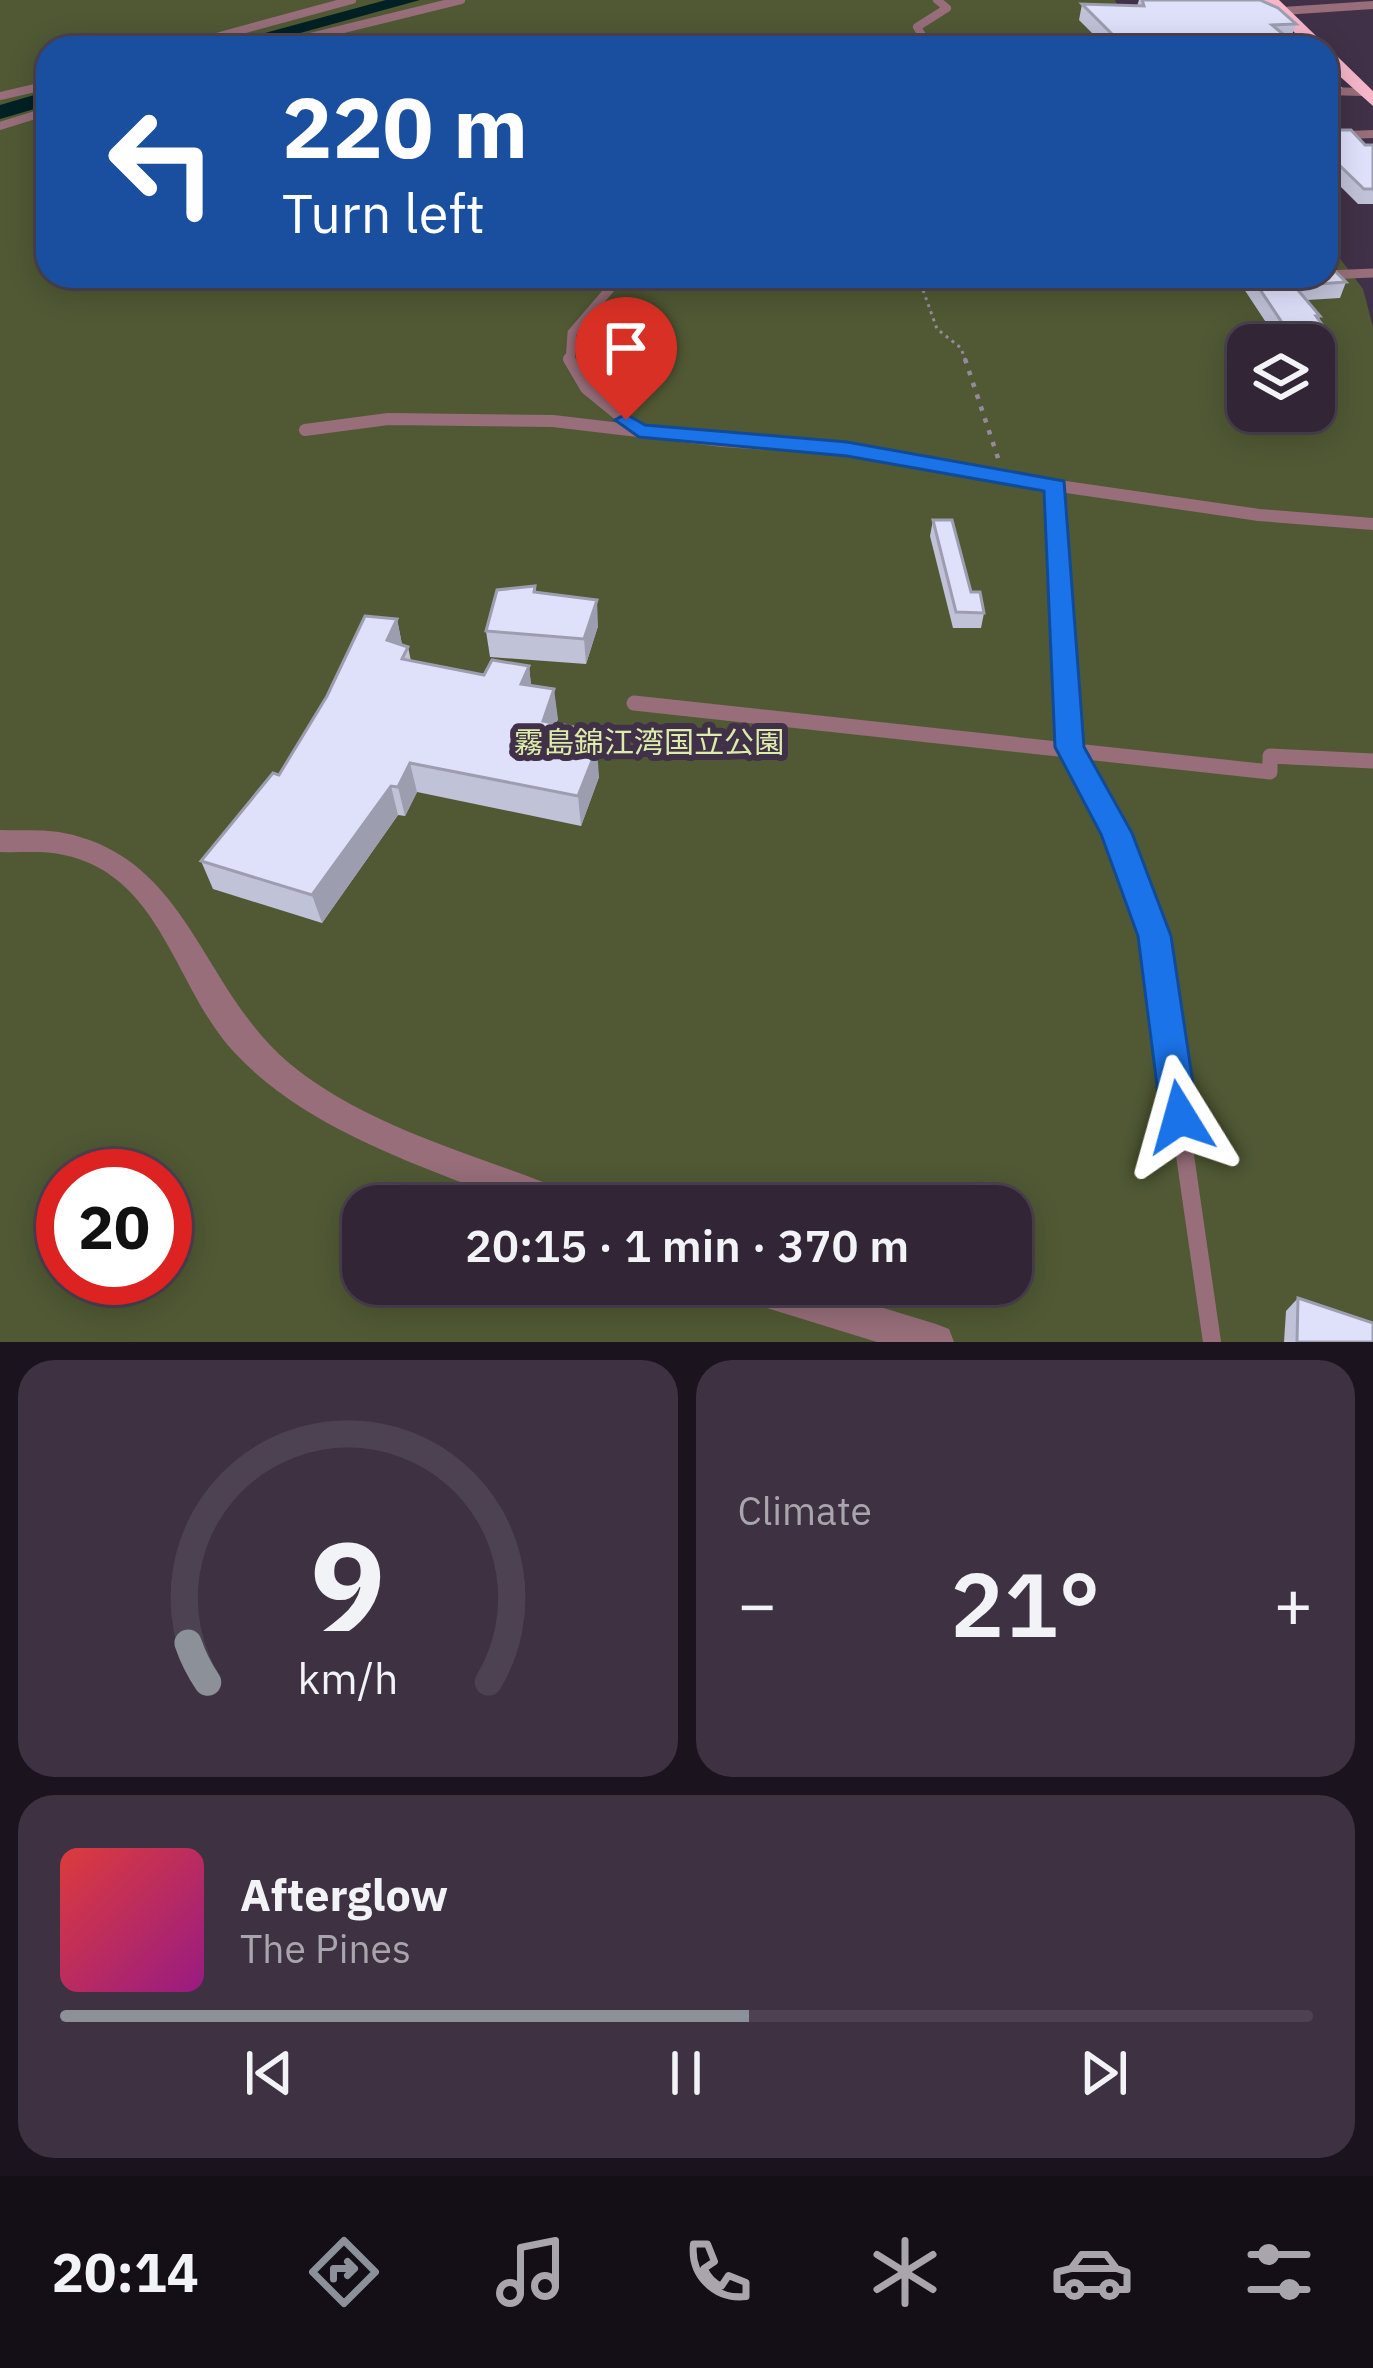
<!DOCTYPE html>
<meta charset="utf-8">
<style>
:root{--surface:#312536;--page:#3d3142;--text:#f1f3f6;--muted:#a8a5ad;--line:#4c4251;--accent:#8c9099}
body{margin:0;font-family:"IBM Plex Sans","Noto Sans JP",sans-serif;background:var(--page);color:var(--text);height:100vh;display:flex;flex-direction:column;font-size:45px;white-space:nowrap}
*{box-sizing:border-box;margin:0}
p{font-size:39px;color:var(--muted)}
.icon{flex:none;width:66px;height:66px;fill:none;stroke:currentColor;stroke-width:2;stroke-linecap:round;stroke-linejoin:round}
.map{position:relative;height:1342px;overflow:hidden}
.details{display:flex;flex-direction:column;gap:18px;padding:18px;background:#1b141e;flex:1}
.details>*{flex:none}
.banner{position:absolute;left:36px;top:36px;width:1302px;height:252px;border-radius:36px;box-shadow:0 6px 30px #0003,0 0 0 3px var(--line);background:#1a4fa0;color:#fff;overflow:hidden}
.controls{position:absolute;left:1227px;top:324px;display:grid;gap:24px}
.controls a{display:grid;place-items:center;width:108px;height:108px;border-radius:24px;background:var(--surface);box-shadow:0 6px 30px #0003,0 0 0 3px var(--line);font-size:60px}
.speed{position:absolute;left:36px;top:1149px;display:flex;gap:24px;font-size:60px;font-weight:700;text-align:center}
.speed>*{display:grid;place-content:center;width:156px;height:156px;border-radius:50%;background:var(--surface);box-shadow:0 6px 30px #0003,0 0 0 3px var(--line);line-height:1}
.speed .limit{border:18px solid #d22;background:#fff;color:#111}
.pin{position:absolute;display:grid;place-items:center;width:102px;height:102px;color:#fff;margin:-123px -51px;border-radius:50% 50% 50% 0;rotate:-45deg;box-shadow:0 0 12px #0007}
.pin .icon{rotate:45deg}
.me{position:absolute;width:132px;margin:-66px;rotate:352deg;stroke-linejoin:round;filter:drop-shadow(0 0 9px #0008)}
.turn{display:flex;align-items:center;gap:42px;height:252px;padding:0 48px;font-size:54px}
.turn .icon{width:156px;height:156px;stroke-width:2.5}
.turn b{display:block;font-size:84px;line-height:102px}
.big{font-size:90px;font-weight:600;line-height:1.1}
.details .tile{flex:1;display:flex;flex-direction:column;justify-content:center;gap:18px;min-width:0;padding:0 42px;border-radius:36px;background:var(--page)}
.details .dial{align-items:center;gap:0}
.dial svg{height:312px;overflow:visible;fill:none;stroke:var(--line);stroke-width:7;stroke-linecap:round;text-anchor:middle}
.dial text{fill:var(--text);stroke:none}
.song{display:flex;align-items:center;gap:36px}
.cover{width:144px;height:144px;border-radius:18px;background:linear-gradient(135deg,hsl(0 70% 55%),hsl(310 70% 35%))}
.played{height:12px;border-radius:6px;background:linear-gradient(90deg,var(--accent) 55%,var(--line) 55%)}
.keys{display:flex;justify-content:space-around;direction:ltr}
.heat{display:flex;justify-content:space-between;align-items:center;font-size:66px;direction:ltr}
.details .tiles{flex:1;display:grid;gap:18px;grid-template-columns:1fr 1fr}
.tile:last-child{grid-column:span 2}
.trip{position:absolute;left:342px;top:1185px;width:690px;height:120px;border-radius:36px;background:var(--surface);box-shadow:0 6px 30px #0003,0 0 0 3px var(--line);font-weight:600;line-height:120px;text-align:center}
.menu{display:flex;height:192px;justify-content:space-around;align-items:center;background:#140f16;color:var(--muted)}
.menu .icon{width:84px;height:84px}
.menu .current{color:var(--accent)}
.menu b{font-size:54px;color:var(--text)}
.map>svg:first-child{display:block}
</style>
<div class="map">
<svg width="1373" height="1342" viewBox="0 0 1373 1342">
<rect width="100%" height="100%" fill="#413148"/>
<path fill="#505934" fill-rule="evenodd" d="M0,0H1115L1138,48H48V276H1326V240L1363,289L1373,327V1342H0ZM1248,345H1314V411H1248ZM63,1176H165V1278H63ZM363,1206H1011V1284H363Z"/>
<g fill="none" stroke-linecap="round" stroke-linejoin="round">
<g fill="#012124" fill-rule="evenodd">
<path d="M386,0H420L246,48H210Z"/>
<path d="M48,91V105L0,119V105Z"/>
</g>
<path stroke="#96899c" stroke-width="3" stroke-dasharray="3 4.5" stroke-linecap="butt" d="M918,276L937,329L961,348L966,362"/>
<path stroke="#96899c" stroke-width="4.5" stroke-dasharray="4.5 8" stroke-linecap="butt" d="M965,359L999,461"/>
<g stroke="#976e7a" stroke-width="8">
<path d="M1283,11L1373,5"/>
<path d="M176,48L352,0"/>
<path d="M266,48L461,0"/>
<path d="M930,48L917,27L947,8L937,0"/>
<path d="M1326,91L1363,92"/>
<path d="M0,96L48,85"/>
<path d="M0,126L48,111"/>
<path d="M1326,136L1373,134"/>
</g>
<g stroke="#976e7a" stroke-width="9">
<path d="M1326,275L1373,273"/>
<path d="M1131,276L1185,281L1306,276"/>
<path d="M570,362L572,333L621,276"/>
</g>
<g stroke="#976e7a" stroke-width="12">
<path d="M569,359L586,388L635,428"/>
<path d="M305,430L388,419L553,421L723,441L847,449L1004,478L1259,515L1373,524"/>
<path d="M1055,486L1062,616"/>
</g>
<g stroke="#976e7a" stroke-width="15">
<path d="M1062,613L1070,747L1116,833L1154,937"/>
<path d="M634,703L1270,772V756L1373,761"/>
</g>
<path stroke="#976e7a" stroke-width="18" d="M1153,934L1212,1342"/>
<g fill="#976e7a" fill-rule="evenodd">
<path d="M0,830C21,831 44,829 64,833C189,858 201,989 289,1063C368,1129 480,1155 573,1194L578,1206C560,1206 541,1208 523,1206C503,1204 481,1191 463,1183C381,1151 294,1117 233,1051C175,988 161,875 64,855C44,850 21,853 0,852Z"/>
<path d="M729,1284H805L936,1324L949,1329L954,1342H877L747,1302L734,1297Z"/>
</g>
<path fill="#f4b6c8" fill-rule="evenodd" d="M1262,0H1279L1373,91V106L1326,64V48H1310Z"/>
</g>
<g fill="#c0c2d8">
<path d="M1139,0H1260L1296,24L1290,40L1300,48H1107L1079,20L1082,4L1137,6Z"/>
<path d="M1326,130L1365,145H1373V204H1358L1331,177L1327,181L1326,179Z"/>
<path d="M1249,276H1286L1289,280L1290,276H1326L1346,282L1340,298L1307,300L1320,316L1319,320L1326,330L1319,346L1281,345L1244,289Z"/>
<path d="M933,520L971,592L984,613L981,628H953L930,536Z"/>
<path d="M535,586L536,592L598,626L586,664L490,657L486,631Z"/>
<path d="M397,619L402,645L408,647L411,661L484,675L529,666L531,686L558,719L556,723L591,747L599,777L581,826L417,792L405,816L398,815L322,923L213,889L201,861L279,775Z"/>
<path d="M1298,1298L1373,1342H1284L1286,1311Z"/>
</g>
<g fill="#9c9eb0">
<path d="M1339,87L1333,103L1326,104V88Z"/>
<path d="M597,600L598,626L586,664L584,639Z"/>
<path d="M397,619L403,649L387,640Z"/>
<path d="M529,666L532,695L521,684Z"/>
<path d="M554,689L558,719L546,750L543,721Z"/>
<path d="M590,730L592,759L583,745Z"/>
<path d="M597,748L599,777L581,826L578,796Z"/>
<path d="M410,763L417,792L405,816L398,787Z"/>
<path d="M391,786L398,815L322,923L312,895Z"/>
</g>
<g fill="#dfe1fb" stroke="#9c9eb0" stroke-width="3">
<path d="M1142,0H1260L1278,8L1296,24L1272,25L1300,48H1126L1082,4L1144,6Z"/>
<path d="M1326,77L1339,87L1326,88Z"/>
<path d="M1326,130H1351L1365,145H1373V189H1364L1336,162L1333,166L1326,158Z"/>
<path d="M1326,267L1333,269L1346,282L1305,285L1297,276H1326Z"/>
<path d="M1251,276H1286L1320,316H1316L1326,330H1287Z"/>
<path d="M933,520H952L971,592H980L984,613L956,612Z"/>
<path d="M535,586L534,592L597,600L584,639L486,631L497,590Z"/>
<path d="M365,616L397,619L387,640L408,647L402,659L484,675L492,660L529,666L521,684L554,689L543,721L590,730L583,745L597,748L578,796L410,763L398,787L391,786L312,895L201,861L273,773L279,775L327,696Z"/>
<path d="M1298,1298L1373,1323V1342H1297Z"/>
</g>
<path fill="#1a73e8" stroke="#114b97" stroke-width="3" d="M626,414L645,425L847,442L1064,481L1084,747L1132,833L1171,936L1198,1117L1193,1129L1180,1134L1167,1129L1161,1117L1138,936L1101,834L1055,747L1044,491L847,456L639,437L615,420Z"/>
<g text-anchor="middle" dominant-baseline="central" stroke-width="12" stroke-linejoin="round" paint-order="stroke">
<g font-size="30" fill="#dbeda9" stroke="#413148">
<text x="649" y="741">霧島錦江湾国立公園</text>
</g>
</g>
</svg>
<div class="controls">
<a><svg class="icon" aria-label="layers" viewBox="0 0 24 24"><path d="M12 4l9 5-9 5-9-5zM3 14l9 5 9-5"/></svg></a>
</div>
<div class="speed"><div class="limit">20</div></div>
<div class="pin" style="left:626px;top:420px;background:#d93025"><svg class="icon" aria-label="arrive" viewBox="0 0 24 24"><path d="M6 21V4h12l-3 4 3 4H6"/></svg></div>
<svg class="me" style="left:1180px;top:1117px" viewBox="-20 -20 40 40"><path d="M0-17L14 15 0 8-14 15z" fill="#1a73e8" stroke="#fff" stroke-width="4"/></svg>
<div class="trip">20:15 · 1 min · 370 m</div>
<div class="banner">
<div class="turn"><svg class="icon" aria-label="left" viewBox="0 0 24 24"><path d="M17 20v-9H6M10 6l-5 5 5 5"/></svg><div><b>220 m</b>Turn left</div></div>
</div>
</div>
<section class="details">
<div class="tiles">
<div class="tile dial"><svg viewBox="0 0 100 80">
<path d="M14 69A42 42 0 1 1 86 69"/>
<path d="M14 69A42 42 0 0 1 9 59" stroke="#8c9099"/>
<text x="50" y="56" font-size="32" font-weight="700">9</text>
<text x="50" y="72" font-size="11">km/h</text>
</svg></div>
<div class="tile"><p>Climate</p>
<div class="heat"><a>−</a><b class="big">21°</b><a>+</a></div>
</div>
<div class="tile">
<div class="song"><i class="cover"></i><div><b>Afterglow</b><p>The Pines</p></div></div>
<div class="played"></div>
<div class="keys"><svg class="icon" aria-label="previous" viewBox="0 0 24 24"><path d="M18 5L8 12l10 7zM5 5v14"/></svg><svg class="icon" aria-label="pause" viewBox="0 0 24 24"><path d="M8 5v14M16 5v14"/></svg><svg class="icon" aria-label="next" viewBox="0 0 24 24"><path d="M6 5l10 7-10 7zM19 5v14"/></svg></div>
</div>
</div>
</section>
<nav class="menu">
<b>20:14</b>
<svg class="icon current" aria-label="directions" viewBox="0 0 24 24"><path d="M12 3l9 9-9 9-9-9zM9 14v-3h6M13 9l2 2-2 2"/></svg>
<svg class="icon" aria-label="music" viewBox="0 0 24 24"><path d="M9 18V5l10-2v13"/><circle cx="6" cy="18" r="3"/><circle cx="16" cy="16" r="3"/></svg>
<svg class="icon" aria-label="phone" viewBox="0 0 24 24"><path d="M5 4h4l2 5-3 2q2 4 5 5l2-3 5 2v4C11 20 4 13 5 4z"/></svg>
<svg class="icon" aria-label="climate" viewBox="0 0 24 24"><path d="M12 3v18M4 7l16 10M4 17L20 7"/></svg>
<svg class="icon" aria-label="car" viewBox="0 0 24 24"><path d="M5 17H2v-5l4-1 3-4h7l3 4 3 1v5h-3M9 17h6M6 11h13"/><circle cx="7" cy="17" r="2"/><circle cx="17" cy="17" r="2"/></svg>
<svg class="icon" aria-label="filters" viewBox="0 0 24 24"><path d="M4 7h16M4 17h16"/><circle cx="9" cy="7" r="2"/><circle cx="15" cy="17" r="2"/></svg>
</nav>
